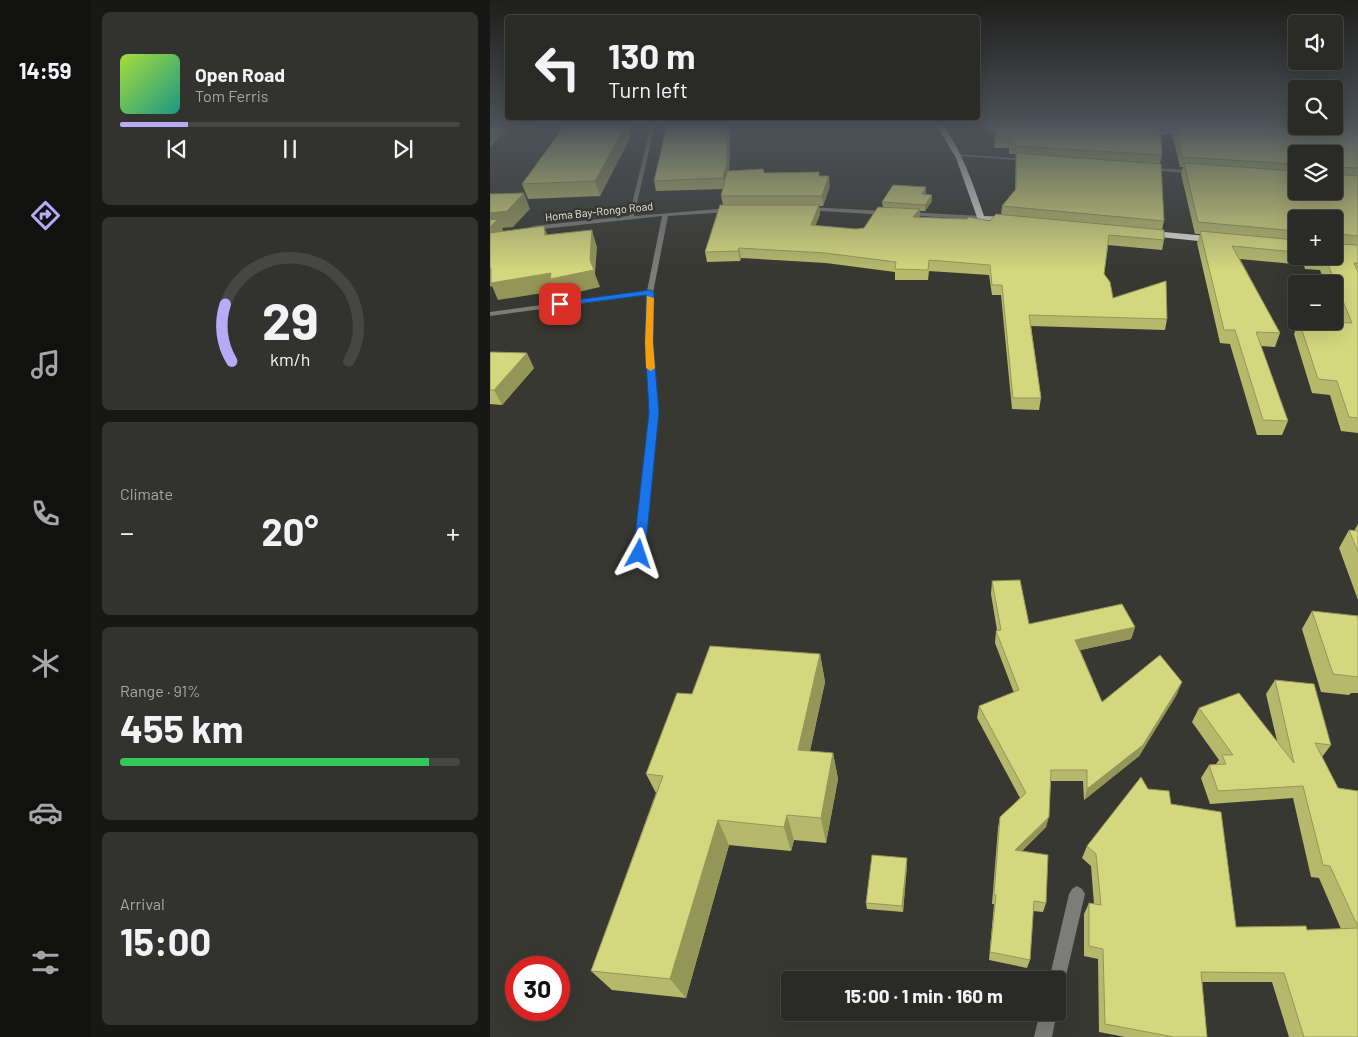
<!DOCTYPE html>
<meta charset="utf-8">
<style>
:root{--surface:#2a2a26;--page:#32322e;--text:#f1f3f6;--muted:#a5a7a7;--line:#464643;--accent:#b7abf8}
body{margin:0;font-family:Barlow,sans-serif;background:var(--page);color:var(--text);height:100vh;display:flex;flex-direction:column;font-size:19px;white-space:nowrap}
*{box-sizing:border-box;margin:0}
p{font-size:16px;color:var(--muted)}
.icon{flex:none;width:28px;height:28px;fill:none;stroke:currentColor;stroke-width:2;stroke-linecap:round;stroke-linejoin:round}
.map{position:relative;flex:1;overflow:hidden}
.details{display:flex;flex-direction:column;gap:12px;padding:12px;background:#171715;width:400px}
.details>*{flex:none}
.guide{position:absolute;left:15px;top:15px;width:475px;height:105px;border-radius:5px;box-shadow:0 5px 20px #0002,0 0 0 1px var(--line);background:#2a2a26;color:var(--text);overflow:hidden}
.fabs{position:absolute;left:798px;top:15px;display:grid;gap:10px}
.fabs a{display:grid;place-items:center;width:55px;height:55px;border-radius:5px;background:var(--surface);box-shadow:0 5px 20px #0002,0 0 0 1px var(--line);font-size:25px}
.speed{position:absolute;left:15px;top:956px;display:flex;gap:10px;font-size:25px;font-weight:700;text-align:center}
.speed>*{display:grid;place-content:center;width:65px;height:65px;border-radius:50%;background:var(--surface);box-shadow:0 5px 20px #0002,0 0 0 1px var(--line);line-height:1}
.speed .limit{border:8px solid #d22;background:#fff;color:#111}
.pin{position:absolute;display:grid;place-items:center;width:42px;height:42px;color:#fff;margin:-21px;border-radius:10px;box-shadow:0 2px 8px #0006}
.me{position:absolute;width:55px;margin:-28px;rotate:5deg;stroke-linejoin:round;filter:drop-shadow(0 0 4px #0008)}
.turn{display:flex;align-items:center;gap:18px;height:105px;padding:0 20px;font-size:22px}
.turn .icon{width:65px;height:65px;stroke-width:2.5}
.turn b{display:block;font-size:35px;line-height:42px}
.big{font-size:38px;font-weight:700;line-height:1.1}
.details .tile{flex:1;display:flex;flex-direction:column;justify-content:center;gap:8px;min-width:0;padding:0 18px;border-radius:8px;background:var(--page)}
.details .dial{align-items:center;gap:0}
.dial svg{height:130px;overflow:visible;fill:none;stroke:var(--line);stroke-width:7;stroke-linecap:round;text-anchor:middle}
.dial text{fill:var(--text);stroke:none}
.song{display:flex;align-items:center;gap:15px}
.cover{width:60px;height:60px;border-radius:8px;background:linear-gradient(135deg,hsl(80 70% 55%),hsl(170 70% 35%))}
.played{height:5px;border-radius:2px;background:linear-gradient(90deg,var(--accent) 20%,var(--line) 20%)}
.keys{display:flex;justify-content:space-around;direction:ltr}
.heat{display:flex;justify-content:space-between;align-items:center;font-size:28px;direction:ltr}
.charge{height:8px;border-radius:4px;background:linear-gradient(90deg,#34c759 91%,var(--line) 0)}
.trip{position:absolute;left:291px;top:971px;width:285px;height:50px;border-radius:5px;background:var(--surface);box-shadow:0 5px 20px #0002,0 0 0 1px var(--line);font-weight:700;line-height:50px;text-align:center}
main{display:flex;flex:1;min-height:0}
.tabs{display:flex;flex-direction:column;width:90px;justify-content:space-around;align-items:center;background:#11110f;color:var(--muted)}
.tabs .icon{width:35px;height:35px}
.tabs .active{color:var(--accent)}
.tabs b{font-size:22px;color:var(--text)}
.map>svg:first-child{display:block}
</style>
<main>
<nav class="tabs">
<b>14:59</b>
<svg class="icon active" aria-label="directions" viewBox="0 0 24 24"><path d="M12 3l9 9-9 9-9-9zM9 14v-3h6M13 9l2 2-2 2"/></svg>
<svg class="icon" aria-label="music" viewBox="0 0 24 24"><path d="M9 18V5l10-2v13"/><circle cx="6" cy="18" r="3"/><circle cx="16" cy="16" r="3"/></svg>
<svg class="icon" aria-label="phone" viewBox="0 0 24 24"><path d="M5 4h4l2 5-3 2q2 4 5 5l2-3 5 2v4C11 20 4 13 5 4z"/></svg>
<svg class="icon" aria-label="climate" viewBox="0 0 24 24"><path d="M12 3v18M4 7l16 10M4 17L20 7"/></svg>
<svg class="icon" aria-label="car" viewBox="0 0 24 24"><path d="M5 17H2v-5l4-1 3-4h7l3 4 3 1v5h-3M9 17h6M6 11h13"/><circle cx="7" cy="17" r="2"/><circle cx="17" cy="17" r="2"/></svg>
<svg class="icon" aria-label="filters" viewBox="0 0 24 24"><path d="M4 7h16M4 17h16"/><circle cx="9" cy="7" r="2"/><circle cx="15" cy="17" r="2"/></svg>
</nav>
<section class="details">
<div class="tile">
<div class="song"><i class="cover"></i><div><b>Open Road</b><p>Tom Ferris</p></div></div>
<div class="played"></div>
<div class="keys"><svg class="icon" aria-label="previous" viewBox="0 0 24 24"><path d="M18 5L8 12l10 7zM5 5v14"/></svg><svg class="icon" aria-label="pause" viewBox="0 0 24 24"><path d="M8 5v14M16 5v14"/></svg><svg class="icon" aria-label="next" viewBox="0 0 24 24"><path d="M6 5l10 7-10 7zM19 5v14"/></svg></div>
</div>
<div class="tile dial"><svg viewBox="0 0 100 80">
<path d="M14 69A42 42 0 1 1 86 69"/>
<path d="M14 69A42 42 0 0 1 10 34" stroke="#b7abf8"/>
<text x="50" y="56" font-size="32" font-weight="700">29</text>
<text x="50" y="72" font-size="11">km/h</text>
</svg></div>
<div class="tile"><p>Climate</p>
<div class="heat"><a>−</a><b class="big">20°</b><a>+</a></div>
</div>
<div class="tile"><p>Range · 91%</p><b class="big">455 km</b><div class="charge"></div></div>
<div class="tile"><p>Arrival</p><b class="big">15:00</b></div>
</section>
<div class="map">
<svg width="868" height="1037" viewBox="0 0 868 1037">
<rect width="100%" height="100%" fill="#383832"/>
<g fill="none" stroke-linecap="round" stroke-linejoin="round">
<g fill="#7c7c79" fill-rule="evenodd">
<path d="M161,125H165L144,216L240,208L243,210L240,212L178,216L163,293V342L168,412L154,554L153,557H145L144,554L160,412L155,342L157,295L0,316V312L157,291L172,216L43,230L40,228L43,226L139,216Z"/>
<path d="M467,154L538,159L540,160L538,161L469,156Z"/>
<path d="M658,168L706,170L709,172L706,174L660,170Z"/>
<path d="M317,207L397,211L400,213L397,215L315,210V208Z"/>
<path d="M417,212L491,216L494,218L491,220L415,215V213Z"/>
<path d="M587,886L592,889L595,894L575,980L573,986L568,988V980H559L579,894L582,889Z"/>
<path d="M550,1012H567L562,1037H544Z"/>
</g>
<g fill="#dadbd3" fill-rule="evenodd">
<path d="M446,125H453C473,153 483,184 494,216L521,217L524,218V222L488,220L466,158Z"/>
<path d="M653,230L728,237L733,240L728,243L650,235V231Z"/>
</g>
</g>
<g fill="#b6b96c" fill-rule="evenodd">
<path d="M0,125H68L18,128L0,147Z"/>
<path d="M75,125H139L141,136L110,196L38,199L32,184Z"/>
<path d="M496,125H868V433L851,431L840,395L822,393L804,334L809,321L851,322L844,305V284H835L830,270L815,269L814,265L750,259L790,333L785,347L771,346L798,421L792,435H767L740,344L730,343L707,243L710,234H705L691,174L693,167H690L682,133L671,135L672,155L670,163L674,221L672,230L674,240L672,250L618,245L614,274L623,298L677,319L675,330L541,326L551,398L549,410L522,409L511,295H502L499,275L439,271L438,280H405V272L336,263L251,258L250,261L217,262L215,252L233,205L231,196L233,189L166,191L164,181L238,128L240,138L239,171L330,176L340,186L333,206H329L330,214L325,226L366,229L374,228L393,207L392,202L436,187V194L442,201L435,211H430V218L500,221L511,215L512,206L525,190L526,156L525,154H519V148H504L505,137L507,131H496ZM806,154L844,191H806ZM806,219L844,256H806Z"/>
<path d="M0,353L44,368L12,405L0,404Z"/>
<path d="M868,524V600L849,548L859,530L864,531Z"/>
<path d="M502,581L539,624L645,627L641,639L590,650L612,702L687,694L649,756L594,800L593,781H561L556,827L532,851L556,903L553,912L543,911L540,960L537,968L499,960L504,904H502L508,828L510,817L530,798L487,718L489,706L524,693L505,643L506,631L507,630L501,594Z"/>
<path d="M822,611L868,616V693H861L859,695L831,692L812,629Z"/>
<path d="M330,654L335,682L320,751L343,753L348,779L336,843L304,840L301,851L239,845L196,998L122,990L101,971L166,793L156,774L202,694Z"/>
<path d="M785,680L841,745L832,757L848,788L868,791V1037H799L782,982H712L717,1037H635L609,1032L608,959L594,956V914L599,903L604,904L601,866L592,858L597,846L658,789L681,804L746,927L817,930L851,929L829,878L821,877L803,798L720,804L711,778L719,765L726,764L729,760L702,722L709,708L787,741L776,694Z"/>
<path d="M417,865L413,912L377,909L376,903Z"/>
</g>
<g fill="#949658">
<path d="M12,125H17L18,128L0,147V137Z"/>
<path d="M136,125H139L141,136L110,196L105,181Z"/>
<path d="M235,125H239L236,138L234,128Z"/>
<path d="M670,125H684L682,133L668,135Z"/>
<path d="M238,128L240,138L239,173L235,189L233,178Z"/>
<path d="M339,176L340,186L333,206L332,196Z"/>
<path d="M436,187V193L432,200V194Z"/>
<path d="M34,193L40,209L23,227L12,228L15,235L0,251V213Z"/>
<path d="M442,195V201L435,211V205Z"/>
<path d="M329,205L330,214L322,235L321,225Z"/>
<path d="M430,209V218L423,217Z"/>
<path d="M54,226L60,242L55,235Z"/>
<path d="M102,230L107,247L105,274L110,287L67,297L65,291L8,300L2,286L0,287V268L61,273L100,260Z"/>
<path d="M249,248L251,258L250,261L248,251Z"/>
<path d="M37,353L44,368L12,405L4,390Z"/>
<path d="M645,627L641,639L582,652L585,640Z"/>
<path d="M330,654L335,682L314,777L308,750Z"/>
<path d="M692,682L687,694L649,756L594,800L597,789Z"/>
<path d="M343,753L348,779L336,843L331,818Z"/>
<path d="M297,815L304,840L301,851L294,827Z"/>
<path d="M559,817L556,827L522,860L525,850Z"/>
<path d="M228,820L239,845L196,998L180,979Z"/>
<path d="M417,858V865L413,912L412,906Z"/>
</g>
<g fill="#d4d77d" stroke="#949658">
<path d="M0,125H12L0,137Z"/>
<path d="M75,125H136L105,181L32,184Z"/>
<path d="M177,125H235L234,128H238L237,163L233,178L164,181Z"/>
<path d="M509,125H670L672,155L526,146V144H519L522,138L505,137Z"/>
<path d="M685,125H806V126L868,125V168L848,167L846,169L847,174L868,176V236L849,234L847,236L849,244L868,245V263H864L868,272V418L859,417L847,381L828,379L809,321L862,323L835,257L821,256H844V219H806V231L708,222L694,163L806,171V191H844V154H806V164L692,157Z"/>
<path d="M526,153L671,164L674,221L512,206L526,189Z"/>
<path d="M273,169L274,173L329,172V176H339L332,196H231L237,171Z"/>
<path d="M403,185L436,187L432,194L442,195L435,205L392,202Z"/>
<path d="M34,193L17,211L0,213V194Z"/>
<path d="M230,205H329L321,225L366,229L374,228L388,207L430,209L423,217L477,219L479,217L500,221L506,214L674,230V240L619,235L614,274L620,282L623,298L676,281L677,319L539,315L551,398H523L512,285H502L500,265L439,260L438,270L405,269L406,262L335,253L249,248L248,251L215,252Z"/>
<path d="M8,219L0,227V220Z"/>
<path d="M54,226L55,235L102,230L100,260L104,270L60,279L61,273L1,283V268H0V233Z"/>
<path d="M710,231L806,240V252L742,246L790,333L766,332L798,421L773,420L745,330H734Z"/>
<path d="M1,352L37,353L4,390H0V353Z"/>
<path d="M859,530L868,531V552Z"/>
<path d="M530,580L539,624L632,604L645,627L585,640L612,702L670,655L692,682L653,745L597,789V770H561L559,817L525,850L558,855L556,903L544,901L540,960L500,952L506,895H504L510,817L536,793L489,706L529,690L506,631L511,630L502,581Z"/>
<path d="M822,611L868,616V677L843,674Z"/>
<path d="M220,646L330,654L308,750L343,753L331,818L297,815L294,827L228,820L180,979L101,971L173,776L156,774L187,693L202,694Z"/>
<path d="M785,680L824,684L841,745L825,743L848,788L868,791V927L840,866L833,865L813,786L728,791L719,765L736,764L732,755H743L709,708L749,693L804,763Z"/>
<path d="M651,777L658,789L679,791L681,804L731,812L746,927L816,926L817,930L868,928V1037H814L794,973L711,972L717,1037H684L615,1024L613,949L599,946V903L611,905L606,854L597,846Z"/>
<path d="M382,855L417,858L412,906L376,903Z"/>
</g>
<linearGradient id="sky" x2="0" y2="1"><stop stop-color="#1f1f1c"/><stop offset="0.46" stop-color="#4d535a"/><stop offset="1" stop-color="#4d535a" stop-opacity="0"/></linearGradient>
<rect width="868" height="271" fill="url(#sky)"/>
<path fill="#1a73e8" stroke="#114b97" d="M160,290L164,292L163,342L169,412L155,554L149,558L143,554L159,412L155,342L156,295L70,306L66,304L70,302Z"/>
<path fill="#f59e0b" d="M157,296L164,298L163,342L165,368L161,371L156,368L155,342Z"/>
<g text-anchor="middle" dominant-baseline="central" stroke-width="5" stroke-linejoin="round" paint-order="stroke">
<g font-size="11" fill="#e7e7e3" stroke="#383832">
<text transform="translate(109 211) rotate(-6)">Homa Bay-Rongo Road</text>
</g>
</g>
</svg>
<div class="fabs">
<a><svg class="icon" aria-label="sound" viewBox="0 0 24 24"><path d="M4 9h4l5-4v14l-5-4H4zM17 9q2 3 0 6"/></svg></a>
<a><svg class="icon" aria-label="search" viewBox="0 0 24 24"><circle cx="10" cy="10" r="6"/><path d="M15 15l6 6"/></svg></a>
<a><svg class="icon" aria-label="layers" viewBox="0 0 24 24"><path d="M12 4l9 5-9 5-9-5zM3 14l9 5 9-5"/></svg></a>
<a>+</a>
<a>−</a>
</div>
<div class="speed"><div class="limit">30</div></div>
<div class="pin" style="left:70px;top:304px;background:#d93025"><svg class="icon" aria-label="arrive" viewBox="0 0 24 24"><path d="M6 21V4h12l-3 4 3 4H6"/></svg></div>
<svg class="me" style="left:149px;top:554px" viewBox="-20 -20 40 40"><path d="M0-17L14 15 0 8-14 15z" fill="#1a73e8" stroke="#fff" stroke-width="4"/></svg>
<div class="trip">15:00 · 1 min · 160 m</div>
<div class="guide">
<div class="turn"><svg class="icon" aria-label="left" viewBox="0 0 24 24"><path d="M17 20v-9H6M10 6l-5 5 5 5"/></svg><div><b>130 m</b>Turn left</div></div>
</div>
</div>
</main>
